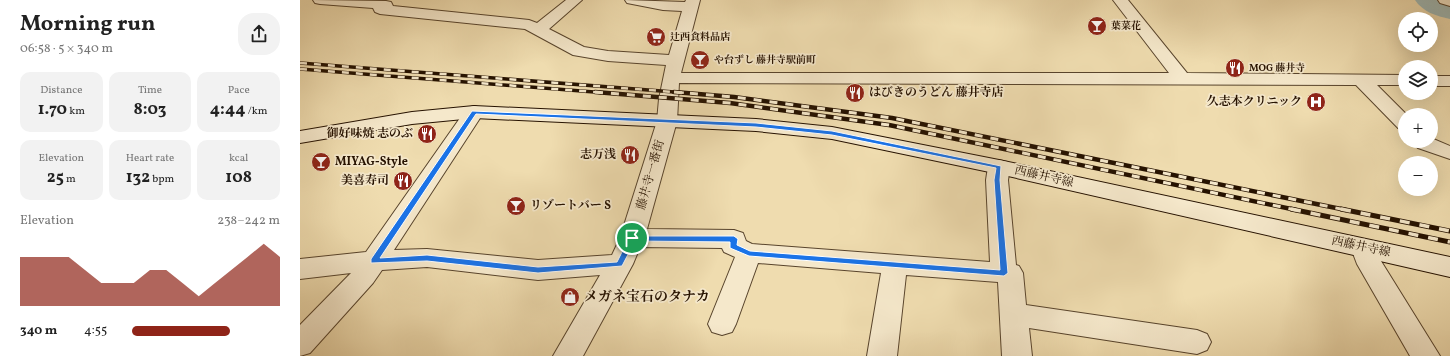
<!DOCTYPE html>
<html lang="en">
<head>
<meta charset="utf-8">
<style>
	:root { --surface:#fff; --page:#f2f2f2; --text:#222; --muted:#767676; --accent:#8f2418 }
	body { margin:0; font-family:Vollkorn,"Noto Serif JP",serif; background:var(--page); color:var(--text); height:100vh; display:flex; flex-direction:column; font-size:15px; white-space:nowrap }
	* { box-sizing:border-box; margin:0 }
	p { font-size:13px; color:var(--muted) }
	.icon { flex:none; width:22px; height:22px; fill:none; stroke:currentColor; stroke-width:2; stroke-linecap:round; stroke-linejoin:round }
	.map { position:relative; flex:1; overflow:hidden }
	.panel { display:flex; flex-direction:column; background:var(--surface); width:300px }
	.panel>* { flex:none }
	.controls { position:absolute; left:1098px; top:12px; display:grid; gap:8px }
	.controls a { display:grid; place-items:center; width:40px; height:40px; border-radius:50%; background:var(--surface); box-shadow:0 4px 16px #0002; font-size:20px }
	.pin { position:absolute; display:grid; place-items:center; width:34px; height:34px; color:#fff; margin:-17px; border:2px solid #fff; border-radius:50%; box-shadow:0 1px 4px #0007 }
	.round { display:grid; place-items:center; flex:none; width:42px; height:42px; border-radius:16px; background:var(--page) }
	.headline { display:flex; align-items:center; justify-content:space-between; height:68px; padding:0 20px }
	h1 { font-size:22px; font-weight:700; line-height:30px }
	.stats { display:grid; grid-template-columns:repeat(3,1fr); gap:6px; height:68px; padding:4px 20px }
	.stats div { display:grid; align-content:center; border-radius:10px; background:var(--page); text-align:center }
	.stats b { font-size:17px; font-weight:700 }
	.stats small { font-size:11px; font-weight:400 }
	.stats p { font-size:11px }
	.chart { height:112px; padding:8px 20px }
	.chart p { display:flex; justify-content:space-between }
	.chart svg { width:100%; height:72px; margin-top:4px; fill:var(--accent); opacity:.7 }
	ul { padding:0 20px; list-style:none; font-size:13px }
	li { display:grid; grid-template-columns:64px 48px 1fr; align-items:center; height:30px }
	li i { height:10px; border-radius:5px; background:var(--accent) }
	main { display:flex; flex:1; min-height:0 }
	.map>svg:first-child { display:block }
</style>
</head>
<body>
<main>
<section class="panel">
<div class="headline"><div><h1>Morning run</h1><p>06:58 · 5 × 340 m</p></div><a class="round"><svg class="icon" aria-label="share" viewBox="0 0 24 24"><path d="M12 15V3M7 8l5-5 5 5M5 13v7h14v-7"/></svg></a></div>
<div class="stats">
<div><p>Distance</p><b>1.70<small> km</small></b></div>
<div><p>Time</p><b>8:03</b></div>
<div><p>Pace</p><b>4:44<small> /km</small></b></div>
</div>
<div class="stats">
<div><p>Elevation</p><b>25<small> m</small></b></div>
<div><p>Heart rate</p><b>132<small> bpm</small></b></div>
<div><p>kcal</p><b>108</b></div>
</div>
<div class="chart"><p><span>Elevation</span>238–242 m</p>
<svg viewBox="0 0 160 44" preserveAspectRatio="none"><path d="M0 44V14L10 14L20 14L30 14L40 22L50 30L60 30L70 30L80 22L90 22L100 30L110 38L120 30L130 22L140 14L150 6L160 14V44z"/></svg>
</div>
<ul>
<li><b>340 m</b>4:55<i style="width:66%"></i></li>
</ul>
</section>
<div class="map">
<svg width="1150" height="356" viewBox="0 0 1150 356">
	<rect width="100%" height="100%" fill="#efdcaf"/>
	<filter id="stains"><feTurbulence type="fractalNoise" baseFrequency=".005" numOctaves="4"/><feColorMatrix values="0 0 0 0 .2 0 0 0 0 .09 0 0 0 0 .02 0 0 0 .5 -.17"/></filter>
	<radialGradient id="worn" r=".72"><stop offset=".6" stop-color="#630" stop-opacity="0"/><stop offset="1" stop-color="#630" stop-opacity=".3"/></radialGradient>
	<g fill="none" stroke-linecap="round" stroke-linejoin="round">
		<path fill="#9fb9b6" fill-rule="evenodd" d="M1115 0H1150V19C1136 16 1123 12 1115 0Z"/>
		<g stroke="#58442c" stroke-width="2">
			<path id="street" d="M13 0 86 1 91 2 93 6 229 20 237 23 266 0H282L249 29 284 47 308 51 369 55 382 11 363 10 327 3 325 0 385 2 386 0H400L381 73H869L813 0H828L887 73 1105 75V85H1077L1107 115H1105V130L1098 128 1056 85 379 83 377 121 347 229 434 230 443 233 446 241 452 244 690 262 686 180 688 167 691 162 699 160 707 162 710 167 708 180 716 265 719 266 723 273 726 305 897 330 907 334 911 342 907 350 897 354 729 328 732 356H702L698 282 606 275 597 356H567L581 273 458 263 436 324 432 332 422 335 412 332 408 324 435 257 424 252 422 248 340 247 333 264 283 356H253L300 275 238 280 127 267 82 270 73 283 10 353 0 356V325L51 273 0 279V259L66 252 167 108 174 106 181 108 184 112 94 250 127 249 238 260 312 255 320 238 357 121 359 99 366 65 308 61 273 55 225 29 80 14 75 12 73 8 20 4 15 3Z
				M1138 0H1150V6L1140 3Z
				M1131 76H1150V86H1131Z
				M1131 138 1150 146V159L1118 148 1112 141H1131Z
				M1063 239 1072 242 1081 261 1140 356H1110L1057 264 1051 248 1054 242Z"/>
		</g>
		<g stroke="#261200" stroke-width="2">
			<path id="secondary" d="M174 106 456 119 532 127 699 160 1150 257V277L699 174 532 139 456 131 174 118 112 124 0 143V131L112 112Z"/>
		</g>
		<use href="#street" fill="#f5e8cb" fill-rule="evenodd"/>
		<use href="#secondary" fill="#f5e8cb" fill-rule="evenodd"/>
		<g stroke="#261200" stroke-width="3.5">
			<path id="rail-far2" d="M0 63 387 93
				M0 69 307 93"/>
		</g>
		<g stroke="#261200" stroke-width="4.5">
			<path id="rail-far1" d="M295 92 430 103 589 125 996 210
				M374 92 434 97 592 118 1046 210"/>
		</g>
		<g stroke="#261200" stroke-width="5">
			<path id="rail" d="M991 209 1150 242
				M1041 209 1150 231"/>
		</g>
		<use href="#rail-far2" stroke="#f5e8cb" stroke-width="2.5" stroke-dasharray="7" stroke-linecap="butt"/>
		<use href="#rail-far1" stroke="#f5e8cb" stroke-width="3" stroke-dasharray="8" stroke-linecap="butt"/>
		<use href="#rail" stroke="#f5e8cb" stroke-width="3.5" stroke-dasharray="10" stroke-linecap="butt"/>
	</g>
	<path fill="#1a73e8" stroke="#fff" fill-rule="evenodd" d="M172 111 456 123 532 131 701 166 700 180 708 273 704 276 449 256 430 248V242L335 241 322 266 238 273 127 261 71 263V259ZM176 114 456 127 532 135 696 168 694 180 700 270 450 251 437 245 438 239 434 236H330L317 262 238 267 127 255 80 258Z"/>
	<defs>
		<g id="bar-disc" transform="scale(1)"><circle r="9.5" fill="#8f2418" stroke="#f5e8cb"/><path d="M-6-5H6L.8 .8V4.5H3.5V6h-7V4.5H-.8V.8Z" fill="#fff"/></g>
		<g id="supermarket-disc" transform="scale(1)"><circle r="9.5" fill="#8f2418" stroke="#f5e8cb"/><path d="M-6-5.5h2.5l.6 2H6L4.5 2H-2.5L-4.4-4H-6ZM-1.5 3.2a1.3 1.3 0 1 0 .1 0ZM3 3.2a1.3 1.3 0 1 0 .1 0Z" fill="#fff"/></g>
		<g id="restaurant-disc" transform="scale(1)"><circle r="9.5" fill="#8f2418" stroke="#f5e8cb"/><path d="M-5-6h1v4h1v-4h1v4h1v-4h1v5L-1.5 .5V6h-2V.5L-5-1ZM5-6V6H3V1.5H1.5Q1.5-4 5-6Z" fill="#fff"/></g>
		<g id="hospital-disc" transform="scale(1)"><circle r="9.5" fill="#8f2418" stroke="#f5e8cb"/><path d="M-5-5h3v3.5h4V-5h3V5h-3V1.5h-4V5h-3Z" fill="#fff"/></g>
		<g id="shop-disc" transform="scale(1)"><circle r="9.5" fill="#8f2418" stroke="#f5e8cb"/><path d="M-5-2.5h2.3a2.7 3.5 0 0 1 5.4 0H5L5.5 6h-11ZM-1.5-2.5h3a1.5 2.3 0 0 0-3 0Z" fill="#fff"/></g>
	</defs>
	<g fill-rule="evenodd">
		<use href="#bar-disc" x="797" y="26"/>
		<use href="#supermarket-disc" x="356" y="37"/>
		<use href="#bar-disc" x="400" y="60"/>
		<use href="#restaurant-disc" x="935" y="68"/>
		<use href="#restaurant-disc" x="555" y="93"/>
		<use href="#hospital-disc" x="1016" y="102"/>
		<use href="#restaurant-disc" x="127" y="134"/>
		<use href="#restaurant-disc" x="330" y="155"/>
		<use href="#bar-disc" x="21" y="162"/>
		<use href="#restaurant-disc" x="103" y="181"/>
		<use href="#bar-disc" x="216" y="206"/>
		<use href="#shop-disc" x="270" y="297"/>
	</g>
	<g text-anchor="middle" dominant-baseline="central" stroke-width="3.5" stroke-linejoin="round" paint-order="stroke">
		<g font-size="10" font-weight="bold" fill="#261200" stroke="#f5e8cb" text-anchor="start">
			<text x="811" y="26">葉菜花</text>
			<text x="370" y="37">辻西食料品店</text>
			<text x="414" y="60">や台ずし 藤井寺駅前町</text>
			<text x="949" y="68">MOG 藤井寺</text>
		</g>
		<g font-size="12" font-weight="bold" fill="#261200" stroke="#f5e8cb" text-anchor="end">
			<text x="569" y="93" text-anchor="start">はびきのうどん 藤井寺店</text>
			<text x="1002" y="102">久志本クリニック</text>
			<text x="113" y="134">御好味焼 志のぶ</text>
			<text x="316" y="155">志万浅</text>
			<text x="35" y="162" text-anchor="start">MIYAG-Style</text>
			<text x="89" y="181">美喜寿司</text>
			<text x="230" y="206" text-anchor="start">リゾートバー S</text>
		</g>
		<g font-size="12" fill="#261200" stroke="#f5e8cb">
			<text transform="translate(351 175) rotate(-74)">藤井寺一番街</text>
			<text transform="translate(744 177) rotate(13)">西藤井寺線</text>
			<text transform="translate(1061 247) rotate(12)">西藤井寺線</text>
		</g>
		<g font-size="14" font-weight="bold" fill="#261200" stroke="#f5e8cb" text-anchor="start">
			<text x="284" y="297">メガネ宝石のタナカ</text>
		</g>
	</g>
	<rect width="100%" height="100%" filter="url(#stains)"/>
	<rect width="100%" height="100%" fill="url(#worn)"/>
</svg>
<div class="controls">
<a><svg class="icon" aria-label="locate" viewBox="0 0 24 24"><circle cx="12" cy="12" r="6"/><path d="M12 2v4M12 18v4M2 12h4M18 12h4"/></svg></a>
<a><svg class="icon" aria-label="layers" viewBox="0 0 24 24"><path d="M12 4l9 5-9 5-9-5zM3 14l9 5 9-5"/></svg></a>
<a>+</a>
<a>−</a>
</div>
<div class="pin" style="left:332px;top:238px;background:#1e9e55"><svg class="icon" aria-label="arrive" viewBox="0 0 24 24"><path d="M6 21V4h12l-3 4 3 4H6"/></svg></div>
</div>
</main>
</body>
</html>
